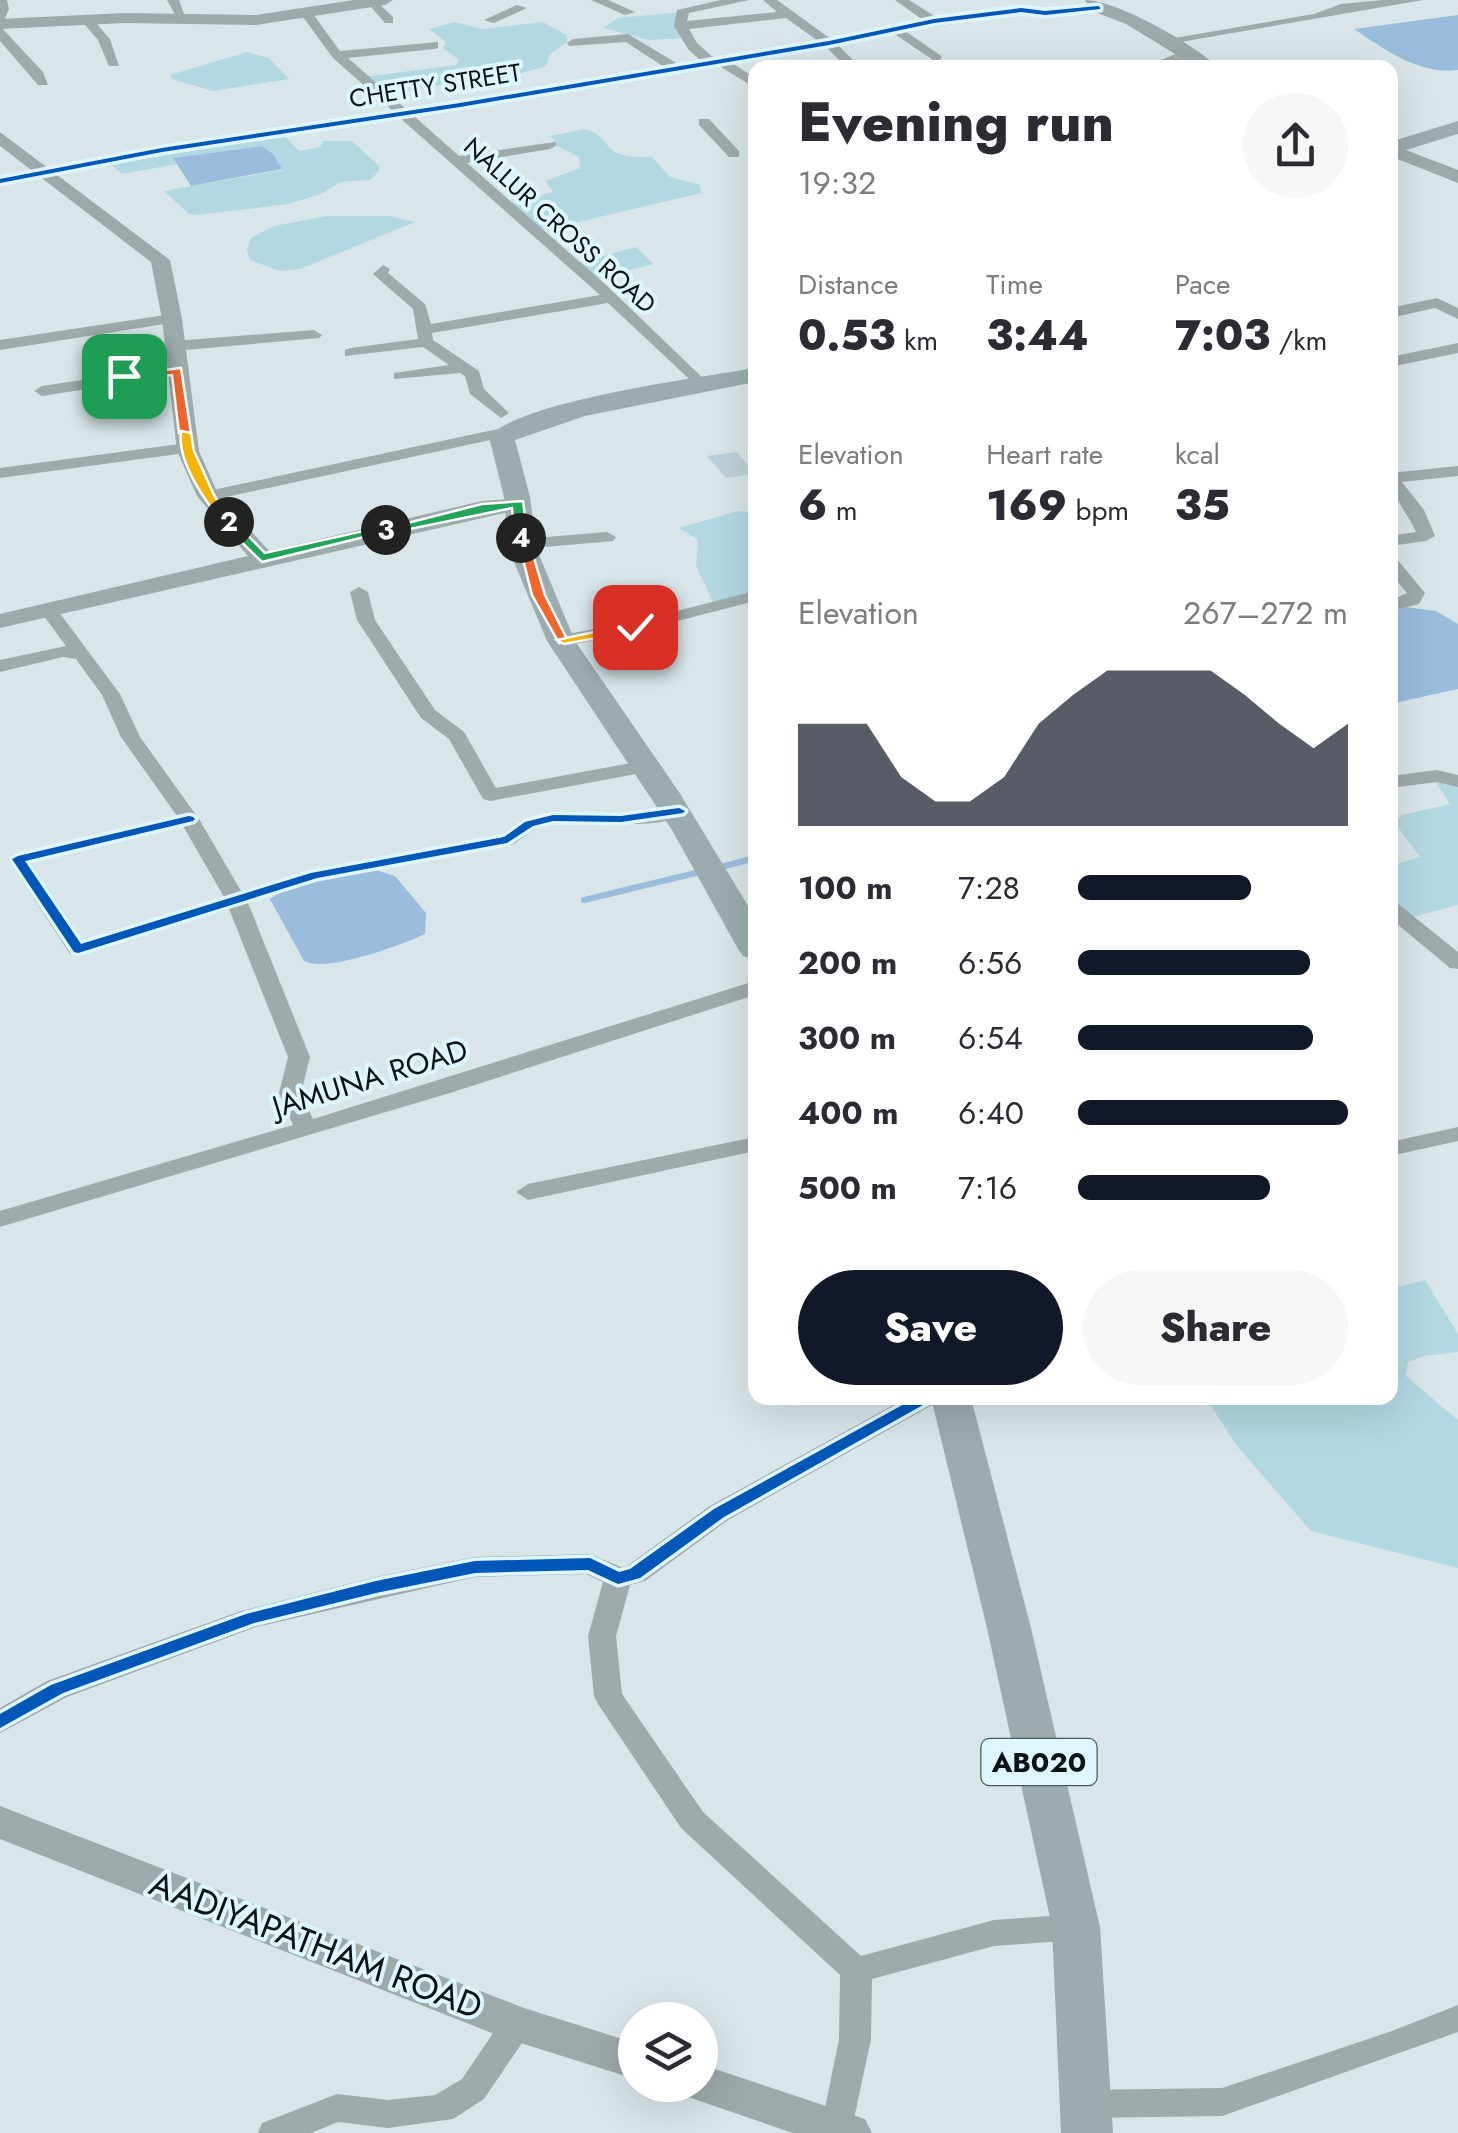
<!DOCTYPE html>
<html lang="en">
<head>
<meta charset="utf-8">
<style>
	:root { --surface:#fff; --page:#f7f7f7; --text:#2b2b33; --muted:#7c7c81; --accent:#111827 }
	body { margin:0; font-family:Jost,sans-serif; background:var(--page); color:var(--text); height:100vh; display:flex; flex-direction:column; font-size:38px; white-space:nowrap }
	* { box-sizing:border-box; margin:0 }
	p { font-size:32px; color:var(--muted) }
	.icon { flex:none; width:55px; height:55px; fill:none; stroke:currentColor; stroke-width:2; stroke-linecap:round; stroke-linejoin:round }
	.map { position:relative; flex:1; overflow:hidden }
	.panel { position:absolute; left:748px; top:60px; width:650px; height:1345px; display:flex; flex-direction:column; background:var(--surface); border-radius:20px; box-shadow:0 10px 40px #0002 }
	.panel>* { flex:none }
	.fabs { position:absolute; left:618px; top:2002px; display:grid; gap:20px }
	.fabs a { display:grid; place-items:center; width:100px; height:100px; border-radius:50%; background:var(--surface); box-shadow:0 10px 40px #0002; font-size:50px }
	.pin { position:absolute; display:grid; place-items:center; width:85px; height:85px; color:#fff; margin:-42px; border-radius:20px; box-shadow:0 5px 15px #0006 }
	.km { position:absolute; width:50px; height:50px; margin:-25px; border-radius:50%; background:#222; color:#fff; font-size:28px; line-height:50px; text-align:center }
	.round { display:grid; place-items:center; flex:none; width:105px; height:105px; border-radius:52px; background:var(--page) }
	.overview { display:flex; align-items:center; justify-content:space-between; height:170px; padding:0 50px }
	h1 { font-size:55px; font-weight:800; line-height:75px }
	.stats { display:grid; grid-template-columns:repeat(3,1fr); gap:15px; height:170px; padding:10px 50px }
	.stats div { display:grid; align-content:center }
	.stats b { font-size:42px; font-weight:800 }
	.stats small { font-size:28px; font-weight:400 }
	.stats p { font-size:28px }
	.chart { height:280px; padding:20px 50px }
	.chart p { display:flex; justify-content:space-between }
	.chart svg { width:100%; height:180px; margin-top:10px; fill:var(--accent); opacity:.7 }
	.primary-button { display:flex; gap:20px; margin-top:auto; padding:20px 50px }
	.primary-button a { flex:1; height:115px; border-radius:60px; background:var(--accent); color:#fff; font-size:40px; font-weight:800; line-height:115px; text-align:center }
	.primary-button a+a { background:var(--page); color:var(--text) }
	ul { padding:0 50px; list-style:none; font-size:32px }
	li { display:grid; grid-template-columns:160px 120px 1fr; align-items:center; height:75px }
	li i { height:25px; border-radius:12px; background:var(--accent) }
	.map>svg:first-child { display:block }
</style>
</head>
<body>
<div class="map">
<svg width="1458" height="2133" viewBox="0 0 1458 2133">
	<rect width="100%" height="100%" fill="#d8e6e9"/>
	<path fill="#b2d8e1" d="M682 12 687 38 649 40 603 28 618 18Z
		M455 22 482 29 543 22 567 35V42L550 54 546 66 519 74 479 77 386 96 364 77 456 65 459 60 443 48 446 42 429 29Z
		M247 52 269 58 289 79 213 91 172 79 170 75Z
		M584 129C600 133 601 138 610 148 619 158 640 157 652 157L670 177 700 185 701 193 536 232 508 205 553 192 546 181 580 168 579 157 557 146 551 136Z
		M281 132 299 151 320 147 323 141H352L379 166V171L370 180 341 182 321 194 288 204 198 215 189 214 164 191 282 170 273 155 260 146 174 158 177 164 122 174 107 161Z
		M327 216H389L415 222 300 269 280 271 250 260 247 250 251 238 274 226Z
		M636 247 653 264 592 280 573 264Z
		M738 511 755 513V596L714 604 696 566 698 540 679 528Z
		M1435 781H1458V905L1405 919 1390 907V866L1420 857 1394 822 1402 815 1450 804Z
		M1425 1280 1458 1334V1352L1424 1356 1408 1362 1406 1376 1458 1420V1568L1311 1531 1237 1446 1206 1398H1390V1289Z"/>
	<path fill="#9abcdd" d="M1458 15V70C1420 75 1385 50 1354 29Z
		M261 146 273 154 282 169 191 186 173 158Z
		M1390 605 1436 611 1458 624V689L1390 704Z
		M372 869 395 876 426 913 425 934C401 945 327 973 304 961L270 899 290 886Z"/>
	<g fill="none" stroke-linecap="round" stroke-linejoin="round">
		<path stroke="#9abcdd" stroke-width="6" d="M717 868 755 858
			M584 900 700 872"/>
	</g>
	<path fill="#bdd0d8" d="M737 452 755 474 726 478 707 456Z"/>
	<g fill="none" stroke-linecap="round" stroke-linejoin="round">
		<path fill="#9faaab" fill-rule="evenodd" d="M0 0H7L9 9 4 21 0 22Z
			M167 0H179L187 22H179Z
			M365 0H375L393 17V23H385Z
			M591 0H608L635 12 625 15Z
			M721 0H749L689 13 687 21 777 12 763 0H777L831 39 923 20 895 0H909L936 17 1021 6 1045 9 1098 4 1104 8 1045 17 1021 14 905 31 940 55 942 58 936 62 893 33 838 45 861 68H847L826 47 732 63 755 78V88L718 65 414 116 459 156 555 142 557 145 550 149 467 163 605 284 707 382 709 385 701 390 608 303 432 333 433 340 479 371 484 389 509 413 501 418 470 394 465 376 460 373 394 379V373L449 365 423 347 345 356V350L351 348 418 339 413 309 373 274 383 265 390 269 388 273 425 304 431 324 600 295 400 118 162 154 0 185V177L162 146 393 111 333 58 300 13 302 10H310L340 51 438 42V48L434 49 348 58 406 109 664 67 626 42 569 46 567 43 573 39 628 34 678 64 701 61 688 49 674 26 677 10ZM786 18 818 41 714 58 697 43 689 29Z
			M1382 0H1423L1163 45 1157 41 1314 14 1341 4Z
			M517 5 527 8 494 23 484 20Z
			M82 16H90L110 39 119 66H109L98 40 80 19Z
			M0 26 43 72 48 85H38L0 41Z
			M1186 50 1192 54 1190 57 1160 68H1140Z
			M699 119H709L739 151V157H729L699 125Z
			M1437 298 1458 308V319L1435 308 1390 318V308Z
			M172 314 180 319 177 322 0 350V340Z
			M314 330 322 335 319 338 174 351 166 346 174 341Z
			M1458 343V353L1390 367V357Z
			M177 366 185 371 183 374 42 396 34 391 42 386Z
			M507 427 513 429V435L208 501 200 496 208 491Z
			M187 443 195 448 193 452 0 478V468Z
			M1458 466V476L1402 482 1424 510 1435 536 1426 541 1390 546V536L1416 532C1407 512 1390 495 1390 473Z
			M607 532 616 537 613 541 522 549 513 544 522 539Z
			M1390 557 1396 558 1425 593 1419 604 1390 611V601L1407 593 1390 573Z
			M359 587 368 592 375 620 435 710 464 732 496 788 647 760 657 766 647 772 490 801 483 799 449 739 421 718 357 620 350 592Z
			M755 591V601L635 632 561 647 552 641 561 635 634 622Z
			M47 603 53 604 120 694 140 737 199 819 241 891 315 869 501 835 522 820 553 812 621 813 679 805 689 811C660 836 577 815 541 827 531 830 523 838 514 844L319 881 248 903 310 1057 301 1093 313 1119 755 981V995L450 1093 0 1227V1211L293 1125 279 1093 288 1057 229 909 78 955 70 954 8 859 11 855 177 816 121 737 102 695 76 659 63 657 0 672V660L66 646 38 608ZM183 826 224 897 83 941 30 862Z
			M1437 770 1458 775V787L1437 782 1390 788V776Z
			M1390 901 1397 903 1458 952V969L1450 968 1390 918Z
			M1458 1127V1141L1390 1156V1142Z
			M755 1137V1151L528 1200 516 1192 528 1184Z
			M906 1398H938L934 1404 728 1520 645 1581 630 1585 616 1636 622 1694 703 1812 861 1956 994 1920 1076 1914 1087 1918 1091 1927 1087 1936 1076 1940 994 1946 872 1979 871 2039 851 2133H823L821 2128 839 2039 840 1975 681 1828 598 1704 594 1696 588 1636 603 1582 586 1574 475 1577 256 1627 67 1697 0 1733V1708L47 1681 241 1611 376 1577 475 1557 590 1554 621 1567 627 1566 710 1506Z
			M1458 2005V2032L1222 2116 1085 2118 1073 2114 1069 2104 1073 2094 1085 2090 1222 2088 1392 2031Z
			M517 2010 528 2014 533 2024 528 2034 484 2099 453 2119 388 2128 338 2122 311 2133H258L262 2123 337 2094 388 2100 435 2095 462 2079 506 2014Z"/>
		<path fill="#9caaab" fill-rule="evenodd" d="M354 0H393L385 5 256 25 125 23 0 29V19L125 13 256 15Z
			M1085 0C1117 0 1194 44 1219 68H1198L1126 24 1092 11Z
			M0 132 170 260 182 319 199 451 218 494 269 551 482 501 526 498 529 503 526 508 0 628V614L248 556 197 496 177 451 162 319 151 262 0 146Z
			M1390 144 1458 170V183L1390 156Z
			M0 1806 524 2008 635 2043V2079L502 2037 0 1839Z
			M700 2064 865 2119 872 2133H793L685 2096 679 2085H700Z"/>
		<path fill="#9cacae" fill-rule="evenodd" d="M1458 121V134L1390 155V142Z
			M755 368V382L585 416 515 440 530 497 537 550 575 641 679 792 750 909 755 918V959L743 956 738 949 672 830 547 641 509 550 504 497 489 437C518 401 704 377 755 368Z
			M931 1398H971L1031 1628 1100 1927 1113 2133H1061L1052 1927 987 1628Z"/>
		<g stroke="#def7fe" stroke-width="7">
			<path id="cycleway" d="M1098 6 1100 7V9L1045 15 1021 12 934 23 829 45 460 107 162 152 0 183V179L162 148 460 103 829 41 934 19 1021 8 1045 11Z
				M679 808 685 811 683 813 621 822 553 821 533 826 507 843 317 878 78 953 74 952 12 859 18 856 189 816 193 817 195 819 193 821 25 861 81 944 311 873 504 837 525 822 553 815 621 816Z
				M915 1398H932L930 1401 724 1517 640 1578 618 1584 588 1570 475 1573 376 1593 254 1623 63 1693 0 1728V1714L51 1685 246 1614 376 1581 475 1561 590 1558 619 1572 630 1569 714 1509Z"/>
		</g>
		<use href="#cycleway" fill="#0057b8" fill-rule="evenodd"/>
	</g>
	<path fill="#f0652b" stroke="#fff" stroke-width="2.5" d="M181 368 191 433 185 437 179 433 172 375 124 380 118 376Z"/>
	<path fill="#f5b400" stroke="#fff" stroke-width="2.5" d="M181 431 191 433 194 451 214 495 233 525H224C205 500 177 463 181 431Z"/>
	<path fill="#22a559" stroke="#fff" stroke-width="2.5" d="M224 520H233L265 553 386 526 393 530 262 562 224 525Z"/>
	<path fill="#22a559" stroke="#fff" stroke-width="2.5" d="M523 501 528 538 521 541 515 538 512 508 386 534 380 530 482 504Z"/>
	<path fill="#f0652b" stroke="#fff" stroke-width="2.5" d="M517 535 528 538 545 595 569 643H559L532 595Z"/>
	<path fill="#f5b400" stroke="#fff" stroke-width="2.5" d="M635 623 642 627 640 630 564 644 557 640Z"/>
	<g text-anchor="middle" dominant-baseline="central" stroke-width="8" stroke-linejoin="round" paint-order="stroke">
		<g font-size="25" fill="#091214" stroke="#def7fe">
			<text transform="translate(435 85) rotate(-9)">CHETTY STREET</text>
			<text transform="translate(560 225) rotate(42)">NALLUR CROSS ROAD</text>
		</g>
		<rect fill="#def7fe" stroke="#49575a" stroke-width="2.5" x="981.5" y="1739" width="115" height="46" rx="8"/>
		<g font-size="28" font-weight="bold" fill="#091214">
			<text x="1039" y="1762">AB020</text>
		</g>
		<g font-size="30" fill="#091214" stroke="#def7fe">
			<text transform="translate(370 1078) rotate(-17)">JAMUNA ROAD</text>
		</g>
		<g font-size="35" fill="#091214" stroke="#def7fe">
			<text transform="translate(316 1945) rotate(21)">AADIYAPATHAM ROAD</text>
		</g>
	</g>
</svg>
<div class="fabs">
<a><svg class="icon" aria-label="layers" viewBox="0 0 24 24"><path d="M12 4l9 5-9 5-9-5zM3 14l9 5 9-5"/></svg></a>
</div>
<div class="pin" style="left:124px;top:376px;background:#1e9e55"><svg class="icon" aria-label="arrive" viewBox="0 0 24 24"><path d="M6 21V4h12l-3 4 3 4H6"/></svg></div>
<div class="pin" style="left:635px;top:627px;background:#d93025"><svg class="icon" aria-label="check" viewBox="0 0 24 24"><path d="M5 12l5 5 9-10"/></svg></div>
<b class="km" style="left:229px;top:522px">2</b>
<b class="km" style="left:386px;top:530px">3</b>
<b class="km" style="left:521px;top:538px">4</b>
<section class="panel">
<div class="overview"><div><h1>Evening run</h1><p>19:32</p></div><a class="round"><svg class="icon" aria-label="share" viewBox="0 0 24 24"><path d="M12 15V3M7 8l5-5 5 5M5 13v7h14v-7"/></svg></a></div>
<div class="stats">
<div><p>Distance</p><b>0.53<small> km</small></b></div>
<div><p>Time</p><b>3:44</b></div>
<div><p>Pace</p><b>7:03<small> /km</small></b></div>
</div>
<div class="stats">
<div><p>Elevation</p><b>6<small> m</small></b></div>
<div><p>Heart rate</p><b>169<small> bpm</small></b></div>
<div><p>kcal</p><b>35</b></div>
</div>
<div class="chart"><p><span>Elevation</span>267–272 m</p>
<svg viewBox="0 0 160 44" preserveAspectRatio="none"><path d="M0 44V19L10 19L20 19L30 32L40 38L50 38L60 32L70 19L80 12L90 6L100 6L110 6L120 6L130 12L140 19L150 25L160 19V44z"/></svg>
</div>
<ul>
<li><b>100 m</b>7:28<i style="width:64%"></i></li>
<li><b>200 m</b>6:56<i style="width:86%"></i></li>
<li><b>300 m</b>6:54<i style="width:87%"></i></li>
<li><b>400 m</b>6:40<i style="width:100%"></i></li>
<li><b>500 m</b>7:16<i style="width:71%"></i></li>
</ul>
<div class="primary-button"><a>Save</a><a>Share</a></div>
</section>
</div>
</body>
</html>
